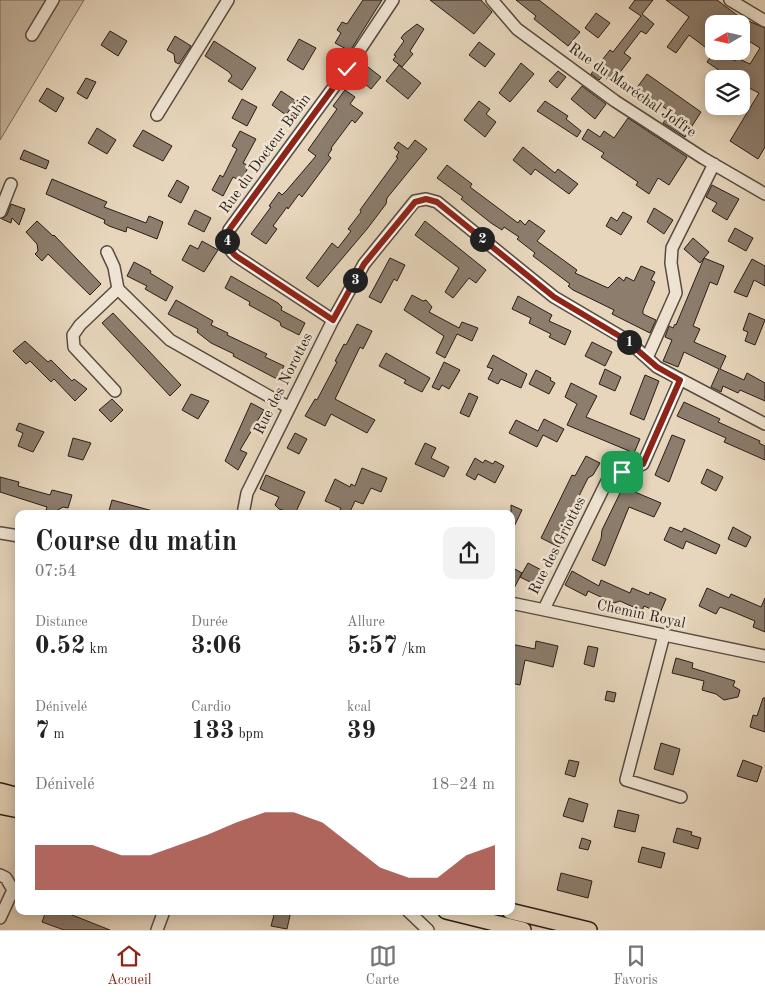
<!DOCTYPE html>
<html lang="fr">
<head>
<meta charset="utf-8">
<style>
	:root { --surface:#fff; --page:#f2f2f2; --text:#222; --muted:#767676; --line:#e0e0e0; --accent:#8f2418 }
	body { margin:0; font-family:"Old Standard TT",serif; background:var(--page); color:var(--text); height:100vh; display:flex; flex-direction:column; font-size:19px; white-space:nowrap }
	* { box-sizing:border-box; margin:0 }
	p { font-size:16px; color:var(--muted) }
	.icon { flex:none; width:28px; height:28px; fill:none; stroke:currentColor; stroke-width:2; stroke-linecap:round; stroke-linejoin:round }
	.map { position:relative; flex:1; overflow:hidden }
	.panel { position:absolute; left:15px; top:510px; width:500px; height:405px; display:flex; flex-direction:column; background:var(--surface); border-radius:10px; box-shadow:0 2px 12px #0003 }
	.panel>* { flex:none }
	.needle { width:32px; rotate:261deg }
	.fabs { position:absolute; left:705px; top:15px; display:grid; gap:10px }
	.fabs a { display:grid; place-items:center; width:45px; height:45px; border-radius:10px; background:var(--surface); box-shadow:0 2px 12px #0003; font-size:25px }
	.pin { position:absolute; display:grid; place-items:center; width:42px; height:42px; color:#fff; margin:-21px; border-radius:10px; box-shadow:0 2px 8px #0006 }
	.km { position:absolute; width:25px; height:25px; margin:-12px; border-radius:50%; background:#222; color:#fff; font-size:14px; line-height:25px; text-align:center }
	.round { display:grid; place-items:center; flex:none; width:52px; height:52px; border-radius:10px; background:var(--page) }
	.head { display:flex; align-items:center; justify-content:space-between; height:85px; padding:0 20px }
	h1 { font-size:28px; font-weight:600; line-height:38px }
	.figures { display:grid; grid-template-columns:repeat(3,1fr); gap:8px; height:85px; padding:5px 20px }
	.figures div { display:grid; align-content:center }
	.figures b { font-size:25px; font-weight:600 }
	.figures small { font-size:14px; font-weight:400 }
	.figures p { font-size:14px }
	.chart { height:140px; padding:10px 20px }
	.chart p { display:flex; justify-content:space-between }
	.chart svg { width:100%; height:90px; margin-top:5px; fill:var(--accent); opacity:.7 }
	.dock { display:flex; justify-content:space-around; align-items:center; height:70px; border-top:1px solid var(--line); background:var(--surface); font-size:14px; color:var(--muted) }
	.dock a { display:grid; justify-items:center; gap:2px }
	.dock .on { color:var(--accent) }
	.map>svg:first-child { display:block }
</style>
</head>
<body>
<div class="map">
<svg width="765" height="930" viewBox="0 0 765 930">
	<rect width="100%" height="100%" fill="#e7d6bc"/>
	<filter id="stains"><feTurbulence type="fractalNoise" baseFrequency=".004" numOctaves="4"/><feColorMatrix values="0 0 0 0 .2 0 0 0 0 .09 0 0 0 0 .02 0 0 0 .5 -.17"/></filter>
	<radialGradient id="worn" r=".72"><stop offset=".6" stop-color="#630" stop-opacity="0"/><stop offset="1" stop-color="#630" stop-opacity=".3"/></radialGradient>
	<path fill="#c7b7a0" stroke="#786a5c" d="M0 0H84L0 140Z"/>
	<path fill="#8c7d6d" stroke="#291d17" fill-rule="evenodd" d="M363 0H382L350 51 335 43 341 33 337 30 342 22 347 24Z
		M430 0H481L492 12 474 34Z
		M516 0H539L580 32 568 46 534 19 536 16Z
		M635 0H653L642 14 654 24 646 34 641 31 624 53 631 58 614 80 612 83 603 76 599 80 591 74 610 50 613 52 641 16 629 8Z
		M666 0H717L741 18 765 28V147L758 159 730 141 759 93 741 84V79H723L726 75 707 62 713 53 689 35 676 53 667 47 689 17ZM714 24H741V36L760 48 750 64 737 58 735 61 719 51 714 53Z
		M596 13 610 23 598 38 585 28Z
		M417 24 424 29 410 51 413 54 402 67 393 60 396 56 394 55 404 41 401 38 404 34Z
		M110 31 127 41 118 56 101 45Z
		M175 36 191 46 179 64 175 62 174 54 167 50Z
		M299 39 316 48 303 70 287 60Z
		M214 41 256 68 242 90 228 81 232 76 229 72 205 56Z
		M479 42 495 54 485 67 469 55Z
		M521 63 534 74 510 102 499 93Z
		M399 65 421 83 408 99 386 81Z
		M368 67 381 77 371 89 359 79Z
		M558 71 566 77 557 88 549 81Z
		M647 74 701 112 685 137 663 123 671 112 636 89Z
		M86 78 96 82 87 99 77 93Z
		M582 86 606 104 595 119 571 99Z
		M47 88 64 98 56 112 39 101Z
		M345 90 355 97 350 104 363 113 355 123 352 120 331 148 332 149 328 155 331 158 302 197 299 194 288 209 287 207 273 226 277 229 266 244 251 234 271 207 269 206 279 192 282 195 287 190 316 156 308 150 337 109 333 106Z
		M281 91 296 101 286 115 272 105Z
		M242 99 257 107 247 126 232 118Z
		M479 101 490 109 486 114 496 122 485 137 464 120Z
		M545 101 568 116 566 119 581 131 577 137 537 111Z
		M628 118 687 157 669 185 658 178 649 194 636 185 638 182 601 157 604 153 582 139 588 129 600 137 604 131 614 138Z
		M97 128 116 140 107 154 88 143Z
		M143 130 172 146 163 161 133 146Z
		M240 131 256 139 243 163 249 166 241 181 233 177 223 196 212 190 220 175 223 177 237 149 232 146Z
		M415 140 427 149 387 198 386 204 367 229 318 287 306 278 332 243 338 248 351 231 348 229 361 212 360 210 398 158 396 157 399 152 394 148 398 142 408 149Z
		M523 147 555 173 558 169 578 184 569 194 535 169 531 175 513 160Z
		M24 150 49 161 46 169 20 159Z
		M447 165 472 184 470 187 518 223 520 220 525 225 529 220 545 231 537 241 577 270 575 273 608 288 619 277 624 281 626 277 634 281 641 266 655 272 651 280 655 282 643 310V314L656 320 650 333 612 314 614 310 573 290 568 286 570 284 533 256 535 253 517 239 519 237 504 227 502 230 491 223 461 199 463 197 437 178Z
		M52 179 107 202 104 207 146 223 149 216 163 222 157 239 127 227 126 232 109 226 104 223 105 220 46 194Z
		M177 180 189 187 181 203 168 196Z
		M712 185 739 199 727 220 712 211 717 203 706 197Z
		M11 204 25 209 19 225 12 218 11 223 2 219 7 215Z
		M654 208 673 220 664 234 647 222Z
		M195 210 211 218 204 232 188 224Z
		M623 212 632 217 621 235 606 226 611 217 617 221Z
		M37 221 53 236 54 235 101 284 90 295 48 254 42 261 35 254 38 251 37 244 26 232Z
		M425 221 486 270 476 283 469 278 453 298 445 292 459 268 415 235Z
		M735 228 753 238 746 251 728 241Z
		M693 238 709 252 700 263 684 249Z
		M202 241 218 250 204 272 182 260 190 245 198 249Z
		M390 258 405 265 397 281 394 279 381 303 369 297Z
		M704 258 724 266 717 285 710 282 693 326 700 329 694 342 726 356 720 369 744 380 747 373 765 383V401L740 390 738 393 723 386 721 392 711 387 719 369 684 352 678 367 663 361 672 340 665 337 669 326 673 328 675 324 676 325Z
		M752 259 765 266V286L754 280 747 297 734 292Z
		M134 262 151 271 150 273 173 287 166 301 145 289 147 286 127 276Z
		M231 276 278 303 282 307 281 310 305 323 299 335 281 326 280 322 249 305 250 302 225 288Z
		M412 295 423 301 426 300 432 307 429 312 459 328 462 322 478 328 472 341 457 334 445 358 436 353 444 336 404 310Z
		M518 296 552 315 549 321 571 331 565 345 549 337 551 334 529 323 531 318 512 309Z
		M176 300 213 321 211 325 228 333 227 335 267 354 265 357 284 366 277 379 233 356 234 354 211 343 197 332 198 329 168 314Z
		M113 313 181 385 170 396 102 323Z
		M749 313 765 320 755 345 745 341 748 332 743 330Z
		M357 324 372 331 363 349 360 347 335 399 375 420 367 433 331 414 325 426 305 416 315 399 317 400 337 362 335 361 344 344 346 345Z
		M25 341 48 362 51 360 72 381 74 379 87 389 75 401 54 379 51 382 30 361 26 364 13 351Z
		M592 342 612 352 605 366 585 356Z
		M386 353 430 378 422 392 404 383 406 380 379 366Z
		M493 355 527 374 521 388 501 379 498 384 488 379 493 369 487 367Z
		M444 362 460 370 449 389 442 385 439 390 432 387Z
		M605 369 621 377 615 391 599 384Z
		M536 370 551 378 550 380 555 383 549 394 529 384Z
		M645 375 659 381 644 420 630 414Z
		M571 383 597 396 586 417 640 439 634 453 567 425 577 404 565 397Z
		M469 393 478 397 469 417 460 413Z
		M191 394 209 401 198 419 182 410Z
		M112 399 123 410 111 422 99 410Z
		M684 402 720 419 718 422 760 441 759 443 765 446V460L724 442 726 438 677 416Z
		M251 403 264 410 240 450 247 453 238 470 225 461Z
		M544 419 564 429 557 442 543 435 537 447 509 433 516 420 538 431Z
		M19 423 44 432 33 452 18 446 23 433 16 430Z
		M295 433 307 439 299 454 287 448Z
		M672 435 685 440 669 482 655 475Z
		M73 438 91 443 83 460 68 456Z
		M425 443 436 448 431 458 449 467 444 477 415 464Z
		M586 456 600 463 593 475 588 478 578 498 571 513 573 514 564 533H566L559 547 541 538 572 475 575 476Z
		M475 458 483 463 485 460 493 464 495 461 504 466 495 483 478 474 475 480 466 475Z
		M362 468 387 478 381 492 371 488 363 504 355 501 349 514H338L341 508 325 501 335 479 350 487 351 484 355 486Z
		M707 469 723 477 716 491 701 483Z
		M266 475 305 492 295 514 279 509 275 505 279 497 260 489Z
		M0 477 19 482 18 486 50 495 52 490 72 495 68 508 63 507 51 514H45L47 507 0 492Z
		M623 487 661 503 654 517 629 507 605 566 592 560 601 539 602 530Z
		M112 500 153 511 152 514H108Z
		M511 505 522 510 511 533Z
		M670 527 682 532 684 528 720 545 716 554 686 541 683 549 664 540Z
		M733 527 751 537 746 547 728 539Z
		M528 563 549 574 542 588 520 577Z
		M511 567 522 573 511 594Z
		M572 571 599 586 601 580 630 593 632 588 649 595 650 592 666 599 660 613 644 606 642 611 620 601 614 603 588 591 586 596 565 585Z
		M707 588 729 598 731 594 761 607 765 598V632L753 627 755 621 731 611 720 607 716 614 699 606Z
		M536 641 558 646 553 667 525 660 520 685 511 683V644L535 649Z
		M588 646 598 648 594 667 584 664Z
		M676 658 693 663 692 668 735 681 733 686 740 690 738 697 724 700 716 694 702 690 704 681 672 673Z
		M607 691 616 693 614 702 605 700Z
		M763 698H765V732L750 727 753 715 757 716Z
		M661 743 680 749 673 775 654 769Z
		M569 760 579 762 575 777 565 774Z
		M743 760 762 767 757 782 737 776Z
		M569 798 588 804 583 822 563 816Z
		M618 810 639 815 635 832 614 827Z
		M677 828 692 832 691 835 701 838 698 849 673 842Z
		M582 838 591 841 588 850 579 848Z
		M642 847 665 853 661 868 638 862Z
		M561 873 592 881 588 898 557 890Z
		M46 911H62L110 930H64L42 922Z
		M275 911H291L287 929 271 926Z"/>
	<g fill="none" stroke-linecap="round" stroke-linejoin="round">
		<g stroke="#584b40" stroke-width="14">
			<path id="minor" d="M492 0 517 29 615 101 703 158 765 194
				M730 0 765 21
				M32 35 53 0
				M157 115 228 0
				M0 212 11 184
				M107 252 114 267 118 289 170 340 288 407
				M333 320 236 256C227 248 226 242 229 230L347 69 393 0
				M647 358 676 293 671 263 672 248 714 164
				M115 391 74 347 73 335 80 325 118 289
				M243 514 247 493 333 320 364 264 415 201 426 199 437 202 554 297 627 340 657 367 765 424
				M0 533 19 536
				M511 603 765 656
				M544 609 609 477 643 464 680 380
				M664 635 626 780 681 797
				M0 875 6 878 13 890 0 918
				M408 911 428 930
				M157 930 164 911"/>
		</g>
		<g stroke="#291d17" stroke-width="18">
			<path id="major" d="M0 791 19 796
				M0 806 19 810
				M446 911 523 930
				M510 911 589 930"/>
		</g>
		<use href="#minor" stroke="#efe4d3" stroke-width="11"/>
		<use href="#major" stroke="#e7d6bc" stroke-width="15"/>
	</g>
	<g fill="none" stroke-linecap="round" stroke-linejoin="round">
		<g stroke="#fff" stroke-width="10">
			<path id="route" d="M347 69 229 230C226 242 227 248 236 256L333 320 364 264 415 202 426 199 437 202 554 297 626 340 657 367 680 380 643 464 622 472"/>
		</g>
		<use href="#route" stroke="#8f2418" stroke-width="6"/>
	</g>
	<g text-anchor="middle" dominant-baseline="central" stroke-width="5" stroke-linejoin="round" paint-order="stroke">
		<g font-size="15" fill="#291d17" stroke="#efe4d3">
			<text transform="translate(632 91) rotate(35)">Rue du Maréchal Joffre</text>
			<text transform="translate(266 154) rotate(-54)">Rue du Docteur Babin</text>
			<text transform="translate(284 384) rotate(-63)">Rue des Norottes</text>
			<text transform="translate(558 546) rotate(-63)">Rue des Griottes</text>
			<text transform="translate(641 615) rotate(12)">Chemin Royal</text>
		</g>
	</g>
	<rect width="100%" height="100%" filter="url(#stains)"/>
	<rect width="100%" height="100%" fill="url(#worn)"/>
</svg>
<div class="fabs">
<a><svg class="needle" viewBox="-14 -14 28 28"><path d="M0-13l5 13h-10z" fill="#e53935"/><path d="M0 13l5-13h-10z" fill="#767676"/></svg></a>
<a><svg class="icon" aria-label="layers" viewBox="0 0 24 24"><path d="M12 4l9 5-9 5-9-5zM3 14l9 5 9-5"/></svg></a>
</div>
<div class="pin" style="left:622px;top:472px;background:#1e9e55"><svg class="icon" aria-label="arrive" viewBox="0 0 24 24"><path d="M6 21V4h12l-3 4 3 4H6"/></svg></div>
<div class="pin" style="left:347px;top:69px;background:#d93025"><svg class="icon" aria-label="check" viewBox="0 0 24 24"><path d="M5 12l5 5 9-10"/></svg></div>
<b class="km" style="left:629px;top:342px">1</b>
<b class="km" style="left:482px;top:239px">2</b>
<b class="km" style="left:355px;top:280px">3</b>
<b class="km" style="left:227px;top:241px">4</b>
<section class="panel">
<div class="head"><div><h1>Course du matin</h1><p>07:54</p></div><a class="round"><svg class="icon" aria-label="share" viewBox="0 0 24 24"><path d="M12 15V3M7 8l5-5 5 5M5 13v7h14v-7"/></svg></a></div>
<div class="figures">
<div><p>Distance</p><b>0.52<small> km</small></b></div>
<div><p>Durée</p><b>3:06</b></div>
<div><p>Allure</p><b>5:57<small> /km</small></b></div>
</div>
<div class="figures">
<div><p>Dénivelé</p><b>7<small> m</small></b></div>
<div><p>Cardio</p><b>133<small> bpm</small></b></div>
<div><p>kcal</p><b>39</b></div>
</div>
<div class="chart"><p><span>Dénivelé</span>18–24 m</p>
<svg viewBox="0 0 160 44" preserveAspectRatio="none"><path d="M0 44V22L10 22L20 22L30 27L40 27L50 22L60 17L70 11L80 6L90 6L100 11L110 22L120 33L130 38L140 38L150 27L160 22V44z"/></svg>
</div>
</section>
</div>
<nav class="dock">
<a class="on"><svg class="icon" aria-label="home" viewBox="0 0 24 24"><path d="M3 11l9-7 9 7M6 9v11h12V9"/></svg>Accueil</a>
<a><svg class="icon" aria-label="map" viewBox="0 0 24 24"><path d="M3 6l6-2 6 2 6-2v14l-6 2-6-2-6 2zM9 4v14M15 6v14"/></svg>Carte</a>
<a><svg class="icon" aria-label="saved" viewBox="0 0 24 24"><path d="M7 4h10v16l-5-4-5 4z"/></svg>Favoris</a>
</nav>
</body>
</html>
